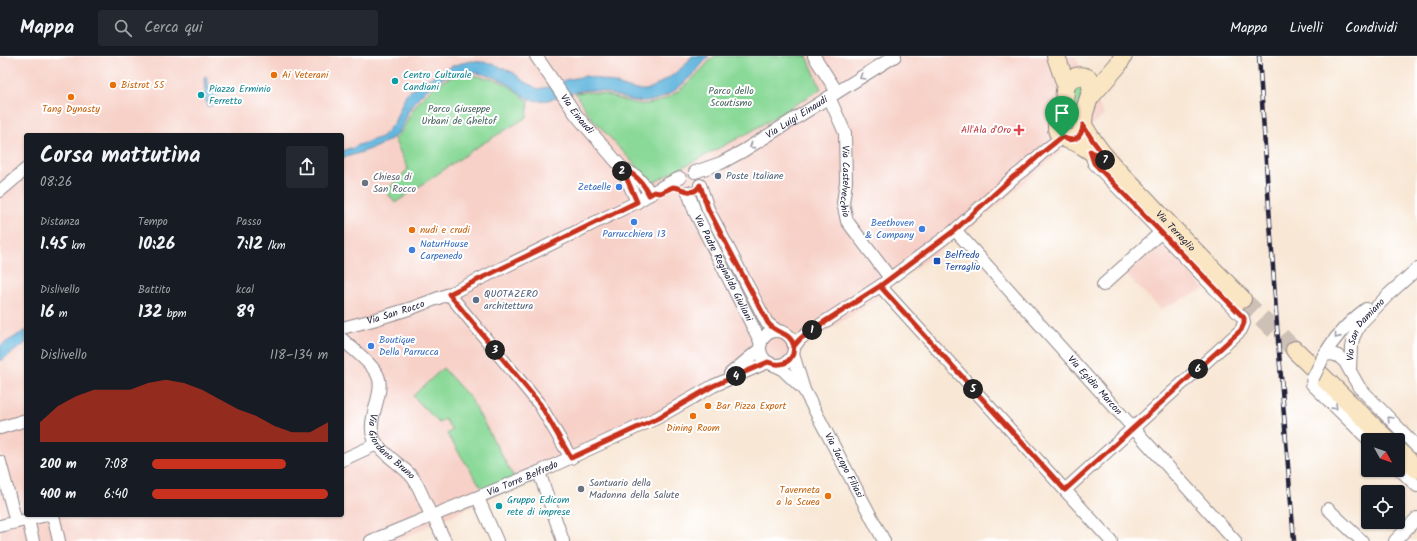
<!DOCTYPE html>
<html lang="it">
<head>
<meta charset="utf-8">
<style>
	:root { --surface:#171b24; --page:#242831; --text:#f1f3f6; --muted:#9ea1a6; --line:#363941; --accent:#c8321e }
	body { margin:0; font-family:Kalam,sans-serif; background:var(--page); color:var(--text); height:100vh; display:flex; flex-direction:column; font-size:15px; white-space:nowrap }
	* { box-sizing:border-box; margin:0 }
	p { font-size:13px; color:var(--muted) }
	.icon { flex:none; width:22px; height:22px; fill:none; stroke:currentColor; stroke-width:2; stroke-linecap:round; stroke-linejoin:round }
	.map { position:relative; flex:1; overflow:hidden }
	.side { position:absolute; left:24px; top:77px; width:320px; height:384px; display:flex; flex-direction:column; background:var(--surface); border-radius:4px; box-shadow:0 1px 3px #0004 }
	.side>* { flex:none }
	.needle { width:26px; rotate:130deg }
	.fabs { position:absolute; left:1361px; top:377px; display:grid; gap:8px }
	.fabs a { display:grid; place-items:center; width:44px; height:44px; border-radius:4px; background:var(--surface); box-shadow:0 1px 3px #0004; font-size:20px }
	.pin { position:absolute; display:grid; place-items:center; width:34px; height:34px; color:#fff; margin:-41px -17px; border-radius:50% 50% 50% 0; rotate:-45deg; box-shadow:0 0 4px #0007 }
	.pin .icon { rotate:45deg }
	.km { position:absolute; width:20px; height:20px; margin:-10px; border-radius:50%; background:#222; color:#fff; font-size:11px; line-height:20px; text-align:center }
	.round { display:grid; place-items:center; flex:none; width:42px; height:42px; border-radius:4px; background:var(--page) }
	.overview { display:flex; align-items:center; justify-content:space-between; height:68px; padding:0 16px }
	h1 { font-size:22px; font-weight:800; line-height:30px }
	.stats { display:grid; grid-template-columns:repeat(3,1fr); gap:6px; height:68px; padding:4px 16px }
	.stats div { display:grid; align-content:center }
	.stats b { font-size:17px; font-weight:800 }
	.stats small { font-size:11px; font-weight:400 }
	.stats p { font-size:11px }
	.chart { height:112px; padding:8px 16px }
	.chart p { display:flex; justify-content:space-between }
	.chart svg { width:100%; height:72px; margin-top:4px; fill:var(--accent); opacity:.7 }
	ul { padding:0 16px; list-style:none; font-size:13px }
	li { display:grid; grid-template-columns:64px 48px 1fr; align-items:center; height:30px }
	li i { height:10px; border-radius:5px; background:var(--accent) }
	header { display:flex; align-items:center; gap:24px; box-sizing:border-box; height:56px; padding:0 20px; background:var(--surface); border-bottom:1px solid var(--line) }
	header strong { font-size:19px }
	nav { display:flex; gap:22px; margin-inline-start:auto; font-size:14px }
	.search { width:280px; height:36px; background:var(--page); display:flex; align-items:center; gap:10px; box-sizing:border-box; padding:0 14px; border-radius:4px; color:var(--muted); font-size:15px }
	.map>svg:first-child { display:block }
</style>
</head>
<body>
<header>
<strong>Mappa</strong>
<div class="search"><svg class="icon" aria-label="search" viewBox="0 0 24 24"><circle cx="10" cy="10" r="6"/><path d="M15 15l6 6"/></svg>Cerca qui</div>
<nav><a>Mappa</a><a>Livelli</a><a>Condividi</a></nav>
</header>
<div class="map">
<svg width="1417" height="485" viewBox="0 0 1417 485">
	<rect width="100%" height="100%" fill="#fff"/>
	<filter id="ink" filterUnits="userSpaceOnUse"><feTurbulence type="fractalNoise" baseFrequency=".025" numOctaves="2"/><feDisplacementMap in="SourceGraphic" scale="8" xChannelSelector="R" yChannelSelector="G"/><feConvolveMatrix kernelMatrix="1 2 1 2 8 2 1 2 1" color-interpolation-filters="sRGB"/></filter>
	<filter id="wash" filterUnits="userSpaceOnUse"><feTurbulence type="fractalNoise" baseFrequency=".012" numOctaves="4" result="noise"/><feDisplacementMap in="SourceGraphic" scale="16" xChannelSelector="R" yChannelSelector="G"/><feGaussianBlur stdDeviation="0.9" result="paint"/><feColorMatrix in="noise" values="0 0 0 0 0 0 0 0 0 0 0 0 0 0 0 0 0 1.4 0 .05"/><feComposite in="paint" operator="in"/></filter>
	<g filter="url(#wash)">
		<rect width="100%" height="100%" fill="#f8e7d5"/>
		<path fill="#f7d1c8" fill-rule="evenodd" d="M0 0H1075L1104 59 985 160 865 251 758 318 397 485H0ZM26 79H342V459H26Z
			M1159 187 1205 233 1161 253 1125 218Z"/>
		<path fill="#8ad998" stroke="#567e6a" d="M714 0H807L821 33 750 76 652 127 589 59 575 37C598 34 609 40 629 46 665 57 693 23 714 0Z
			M471 19C481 21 493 22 503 27 513 31 519 40 529 45L527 61 477 91 395 147 386 135 408 113 394 83C404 75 405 68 411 57 419 43 436 26 452 21 458 19 465 19 471 19Z
			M1079 29 1084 30 1074 70 1073 72H1069L1066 68 1073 48 1076 31Z
			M443 312 470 342 515 423 485 437 447 378 452 374 445 363 439 367 413 340Z"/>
		<path fill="#62b6de" stroke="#426c8c" d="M692 0H709C689 23 665 53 630 44 616 40 603 34 589 34 569 34 553 48 533 44 521 41 514 30 503 25 488 17 466 14 450 19 437 23 415 42 409 54 405 63 403 73 395 80 384 90 357 98 342 102V95L350 92 352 93 356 90 381 81 387 75 394 67 406 38 428 23 452 10 462 7 472 5 491 7 514 17 522 24 538 33 553 30 565 24 586 20 608 25 628 32 637 34H646L653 31 673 19 686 8Z
			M206 20 210 35 215 36 217 41 214 45 215 48 207 51 205 40 204 21Z
			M26 274V287L0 305V290Z"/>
	</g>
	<g filter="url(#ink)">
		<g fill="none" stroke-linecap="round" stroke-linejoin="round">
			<path stroke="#cdc0b6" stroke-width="18" stroke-dasharray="18 9" stroke-linecap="butt" d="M1242 243 1295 294"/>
			<g stroke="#8d8488" stroke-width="14">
				<g id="street">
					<path id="s1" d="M536 0 577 60 622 112 636 120 646 131 649 139"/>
					<path d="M814 0 837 36"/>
					<path id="s2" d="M829 41 845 77 846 126 843 147 847 165 890 222"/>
					<path d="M622 112 637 146"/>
					<path id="s3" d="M695 116 721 107 743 95 895 0"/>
					<path d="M700 129 708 153 767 267 778 275"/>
					<path d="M0 135 26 113"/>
					<path id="s4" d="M688 136 695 156 761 287"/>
					<path id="s5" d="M955 174 1235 485"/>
					<path d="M1103 229 1160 177"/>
					<path d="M880 230 1111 485"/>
					<path d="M449 238 540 349 571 402"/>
					<path id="s6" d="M342 272 373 264 412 252 449 238 637 146C652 137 664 128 680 122"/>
					<circle cx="777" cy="292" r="17"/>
					<path id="s7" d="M342 283C353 294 369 304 377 318 387 335 365 363 374 383 380 397 403 409 413 422 420 431 426 450 432 461"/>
					<path d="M794 291 800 283 809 276 880 230 955 174 1014 121 1022 115 1042 97 1062 81"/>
					<path id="s8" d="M793 298 804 334 884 485"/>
					<path d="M1324 299 1332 298 1338 300 1345 306 1359 331 1417 391"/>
					<path d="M1322 303C1333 283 1347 267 1366 253"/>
					<path d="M774 309 781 312 803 333"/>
					<path id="s9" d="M1350 314 1351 291 1354 280 1360 268 1389 238 1417 213"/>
					<path d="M730 318 760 293"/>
					<path d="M1313 322 1312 328 1316 332 1369 384"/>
					<path d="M0 372 26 364"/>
					<path d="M342 404 377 388"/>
					<path d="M0 406 16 466"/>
					<path d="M1398 412 1417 430"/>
					<path d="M539 416 563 485"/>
					<path d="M1065 434 1241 274 1244 267 1243 262 1094 107 1090 95"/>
					<path d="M478 442 497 485"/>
					<path d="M1328 453 1362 485"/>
					<path d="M53 459 59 485"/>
					<path d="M433 460 445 485"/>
					<path d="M28 463 33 485"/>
					<path d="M0 470 47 459"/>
					<path id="s10" d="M371 485 539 416 657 362 713 330 768 306"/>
					<path d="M1395 485 1417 462"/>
				</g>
			</g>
			<g stroke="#8d8488" stroke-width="20">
				<g id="secondary">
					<path d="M1056 0 1066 29"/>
					<path d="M1090 41 1118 9 1123 0"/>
					<path id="s11" d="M1083 69C1099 98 1123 121 1146 144 1177 178 1209 210 1242 243"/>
					<path d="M1071 84 1078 81 1082 76 1084 57 1092 33 1089 23C1081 18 1069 20 1066 30 1064 36 1065 42 1064 48 1062 58 1053 69 1059 78 1064 84 1074 84 1081 89 1087 92 1093 97 1099 101"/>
					<path d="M1295 294 1387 384"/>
					<path d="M1398 395 1417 413"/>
				</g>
			</g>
			<use href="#street" stroke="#fff" stroke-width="12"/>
			<use href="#secondary" stroke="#fbe6c3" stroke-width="18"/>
			<g stroke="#22223b" stroke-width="4.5">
				<path id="rail" d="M1259 0 1277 271 1294 485"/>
			</g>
			<use href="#rail" stroke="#fff" stroke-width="3" stroke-dasharray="9" stroke-linecap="butt"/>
			<g stroke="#8d8488" stroke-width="14" stroke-linecap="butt">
				<path id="street-bridge" d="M1313 322 1322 304"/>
			</g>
			<use href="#street-bridge" stroke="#fff" stroke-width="12"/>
		</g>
		<defs><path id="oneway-chevron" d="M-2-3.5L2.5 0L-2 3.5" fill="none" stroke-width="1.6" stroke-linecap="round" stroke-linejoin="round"/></defs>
		<g stroke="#9c9ca7">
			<use href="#oneway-chevron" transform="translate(862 21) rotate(148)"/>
			<use href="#oneway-chevron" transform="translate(752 90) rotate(148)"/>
			<use href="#oneway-chevron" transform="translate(1337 280) rotate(129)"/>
			<use href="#oneway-chevron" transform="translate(1335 351) rotate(44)"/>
			<use href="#oneway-chevron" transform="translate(1390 363) rotate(-134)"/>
		</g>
	</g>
	<g fill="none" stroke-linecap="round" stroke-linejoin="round" filter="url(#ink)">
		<g stroke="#fff" stroke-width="8">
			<path id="route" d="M1062 81 1042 97 1022 115 1014 120 955 174 880 230 808 276 800 283 794 290C790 275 776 278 768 267L708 153 700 129C693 142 684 132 673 131L660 137 654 136 649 139C642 124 635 119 622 112L637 146 449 238 540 348 571 402 658 362 713 330 768 306C777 310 787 309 792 300 794 297 793 294 794 290 795 288 798 285 800 283L880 230 1065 434 1241 274 1244 267V262L1094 107 1090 95 1109 106 1093 85 1083 69C1082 81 1074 88 1062 81"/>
		</g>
		<use href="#route" stroke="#c8321e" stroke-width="5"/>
	</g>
	<g fill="#e8710a" stroke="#fff" stroke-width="1.5">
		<circle cx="274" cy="19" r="4"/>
		<circle cx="113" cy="29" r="4"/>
		<circle cx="71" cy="41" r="4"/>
		<circle cx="412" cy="174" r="4"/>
		<circle cx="708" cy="350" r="4"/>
		<circle cx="693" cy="360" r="4"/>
		<circle cx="828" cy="440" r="4"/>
	</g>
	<g fill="#0f9aa8" stroke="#fff" stroke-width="1.5">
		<circle cx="395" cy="25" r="4"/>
		<circle cx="201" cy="39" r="4"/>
		<circle cx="499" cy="450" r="4"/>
	</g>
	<path fill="#e0444e" stroke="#fff" stroke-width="1.5" d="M1017 68h4v4h4v4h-4v4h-4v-4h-4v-4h4z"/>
	<g fill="#5c6f8a" stroke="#fff" stroke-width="1.5">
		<circle cx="718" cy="120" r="4"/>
		<circle cx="476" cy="244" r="4"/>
	</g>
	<g fill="#6b7280" stroke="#fff" stroke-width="1.5">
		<circle cx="365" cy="127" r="4"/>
		<circle cx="581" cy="433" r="4"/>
	</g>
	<g fill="#3f7fe0" stroke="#fff" stroke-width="1.5">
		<circle cx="619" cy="131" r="4"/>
		<circle cx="634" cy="166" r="4"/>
		<circle cx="922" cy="173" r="4"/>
		<circle cx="412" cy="194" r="4"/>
		<circle cx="371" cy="290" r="4"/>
	</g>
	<rect fill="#1a4fb4" stroke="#fff" stroke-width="1.5" x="933" y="201" width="8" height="8" rx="2"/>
	<g text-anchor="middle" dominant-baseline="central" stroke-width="4" stroke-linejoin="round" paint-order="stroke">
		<g font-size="10" fill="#c56008" stroke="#fff" text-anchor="start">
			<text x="282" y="19">Ai Veterani</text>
			<text x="121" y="29">Bistrot 55</text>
			<text x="71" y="53" text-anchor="middle">Tang Dynasty</text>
			<text x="420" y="174">nudi e crudi</text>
			<text x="716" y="350">Bar Pizza Export</text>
			<text x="693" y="372" text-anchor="middle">Dining Room</text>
			<text x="820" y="434" text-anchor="end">Taverneta<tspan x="820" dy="12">a la Scuea</tspan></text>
		</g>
		<g font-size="10" fill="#0d838f" stroke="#fff" text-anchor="start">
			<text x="403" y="19">Centro Culturale<tspan x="403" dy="12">Candiani</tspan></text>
			<text x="209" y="33">Piazza Erminio<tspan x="209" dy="12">Ferretto</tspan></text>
			<text x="507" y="444">Gruppo Edicom<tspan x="507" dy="12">rete di imprese</tspan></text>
		</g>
		<g font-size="10" fill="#46625c" stroke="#fff">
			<text x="731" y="35">Parco dello<tspan x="731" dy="12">Scoutismo</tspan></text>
			<text x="459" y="53">Parco Giuseppe<tspan x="459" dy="12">Urbani de Gheltof</tspan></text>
		</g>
		<g font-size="10" fill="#22223b" stroke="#fff">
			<text stroke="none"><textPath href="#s1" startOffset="71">Via Einaudi</textPath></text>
			<text stroke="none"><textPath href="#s3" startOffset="116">Via Luigi Einaudi</textPath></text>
			<text stroke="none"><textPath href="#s2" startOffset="88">Via Castelvecchio</textPath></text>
			<text stroke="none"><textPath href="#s11" startOffset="141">Via Terraglio</textPath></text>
			<text stroke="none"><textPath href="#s4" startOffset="84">Via Padre Reginaldo Giuliani</textPath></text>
			<text stroke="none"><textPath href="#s6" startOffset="56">Via San Rocco</textPath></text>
			<text stroke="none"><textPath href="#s9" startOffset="45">Via San Damiano</textPath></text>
			<text stroke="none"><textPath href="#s5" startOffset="209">Via Egidio Marcon</textPath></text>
			<text stroke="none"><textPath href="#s7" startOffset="131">Via Giordano Bruno</textPath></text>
			<text stroke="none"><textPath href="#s8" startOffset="123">Via Jacopo Filiasi</textPath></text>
			<text stroke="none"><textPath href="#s10" startOffset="164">Via Torre Belfredo</textPath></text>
		</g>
		<g font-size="10" fill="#be3a42" stroke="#fff" text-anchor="end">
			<text x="1011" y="74">All'Ala d'Oro</text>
		</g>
		<g font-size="10" fill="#4e5e75" stroke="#fff" text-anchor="start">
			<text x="726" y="120">Poste Italiane</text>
			<text x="484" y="238">QUOTAZERO<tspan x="484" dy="12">architettura</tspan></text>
		</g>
		<g font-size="10" fill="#5b616d" stroke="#fff" text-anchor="start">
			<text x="373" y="121">Chiesa di<tspan x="373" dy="12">San Rocco</tspan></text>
			<text x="589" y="427">Santuario della<tspan x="589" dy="12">Madonna della Salute</tspan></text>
		</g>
		<g font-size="10" fill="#366cbe" stroke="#fff" text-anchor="end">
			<text x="611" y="131">Zetaelle</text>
			<text x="914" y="167">Beethoven<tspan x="914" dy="12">&amp; Company</tspan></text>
			<text x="634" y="178" text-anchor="middle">Parrucchiera 13</text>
			<text x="420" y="188" text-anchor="start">NaturHouse<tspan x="420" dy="12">Carpenedo</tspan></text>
			<text x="379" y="284" text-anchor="start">Boutique<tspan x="379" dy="12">Della Parrucca</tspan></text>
		</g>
		<g font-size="10" fill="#164399" stroke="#fff" text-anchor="start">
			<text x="945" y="199">Belfredo<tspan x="945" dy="12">Terraglio</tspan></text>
		</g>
	</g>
</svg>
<div class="fabs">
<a><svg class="needle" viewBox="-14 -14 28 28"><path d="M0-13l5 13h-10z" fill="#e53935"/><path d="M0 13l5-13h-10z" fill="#9ea1a6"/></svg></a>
<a><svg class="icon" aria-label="locate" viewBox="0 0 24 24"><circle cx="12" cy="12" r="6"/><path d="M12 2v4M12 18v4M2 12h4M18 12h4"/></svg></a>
</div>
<div class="pin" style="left:1062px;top:81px;background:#1e9e55"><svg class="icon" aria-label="arrive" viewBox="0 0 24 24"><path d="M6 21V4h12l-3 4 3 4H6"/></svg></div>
<b class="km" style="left:812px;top:274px">1</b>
<b class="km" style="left:622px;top:115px">2</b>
<b class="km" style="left:495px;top:294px">3</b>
<b class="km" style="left:736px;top:320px">4</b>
<b class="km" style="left:973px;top:333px">5</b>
<b class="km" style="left:1198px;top:313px">6</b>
<b class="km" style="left:1105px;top:104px">7</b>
<section class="side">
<div class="overview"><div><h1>Corsa mattutina</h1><p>08:26</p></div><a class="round"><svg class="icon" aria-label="share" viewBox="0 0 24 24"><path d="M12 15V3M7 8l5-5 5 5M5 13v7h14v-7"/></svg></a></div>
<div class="stats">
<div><p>Distanza</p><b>1.45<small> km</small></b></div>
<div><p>Tempo</p><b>10:26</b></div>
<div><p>Passo</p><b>7:12<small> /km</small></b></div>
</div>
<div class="stats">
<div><p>Dislivello</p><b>16<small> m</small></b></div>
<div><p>Battito</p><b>132<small> bpm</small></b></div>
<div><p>kcal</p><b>89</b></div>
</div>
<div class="chart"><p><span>Dislivello</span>118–134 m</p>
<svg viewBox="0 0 160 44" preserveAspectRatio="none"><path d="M0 44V32L10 22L20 16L30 12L40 12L50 12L60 8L70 6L80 8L90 12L100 18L110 24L120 28L130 34L140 38L150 38L160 32V44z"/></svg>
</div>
<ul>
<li><b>200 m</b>7:08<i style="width:76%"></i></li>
<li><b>400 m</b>6:40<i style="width:100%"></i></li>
</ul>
</section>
</div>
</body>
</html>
